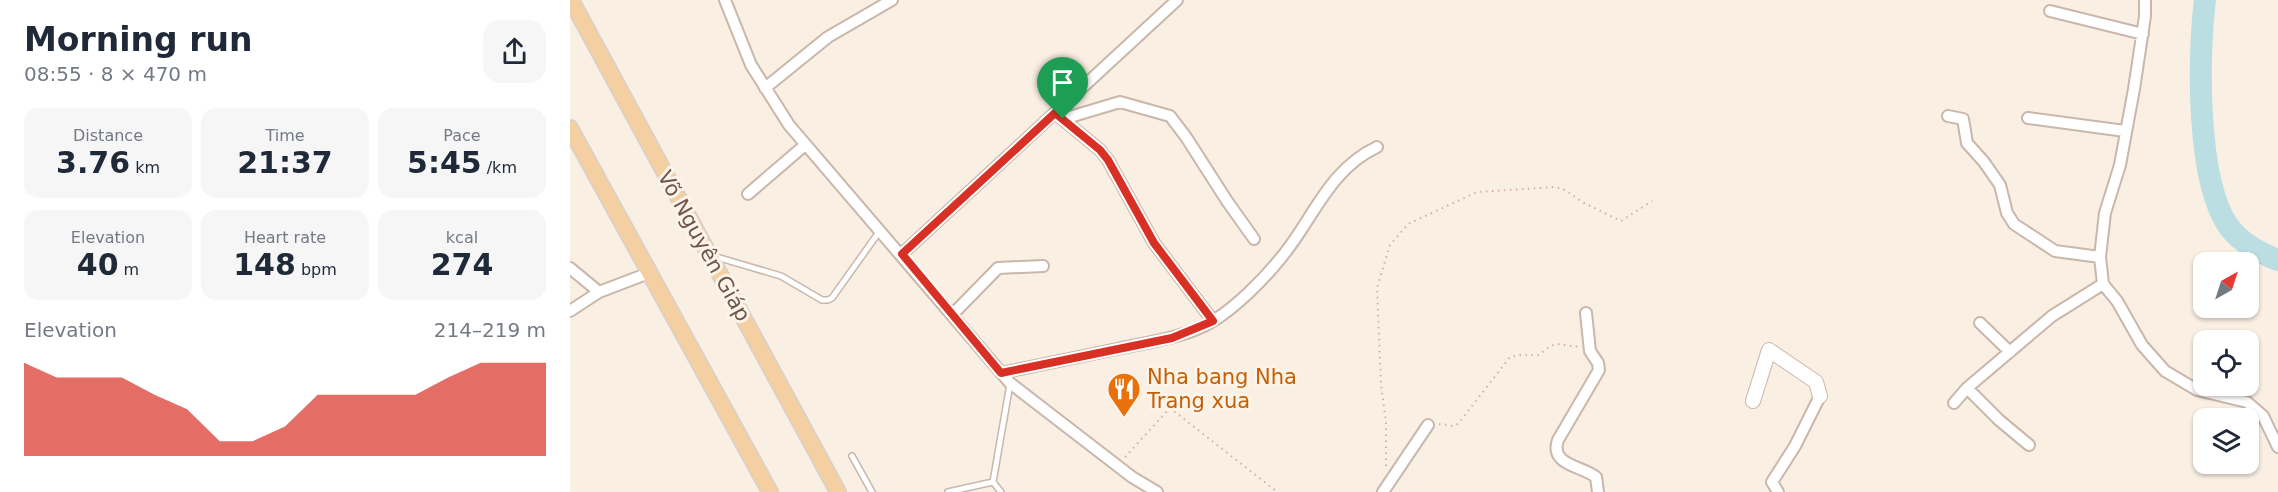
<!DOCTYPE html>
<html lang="en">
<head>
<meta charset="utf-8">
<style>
	:root { --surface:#fff; --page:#f6f6f7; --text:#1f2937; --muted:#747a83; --accent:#d93025 }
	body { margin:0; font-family:"DejaVu Sans",sans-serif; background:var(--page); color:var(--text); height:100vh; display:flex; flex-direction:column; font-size:22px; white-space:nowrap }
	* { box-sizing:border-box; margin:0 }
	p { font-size:20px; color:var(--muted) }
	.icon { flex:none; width:33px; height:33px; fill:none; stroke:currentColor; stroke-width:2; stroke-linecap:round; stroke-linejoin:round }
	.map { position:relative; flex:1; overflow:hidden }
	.side { display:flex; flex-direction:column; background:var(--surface); width:570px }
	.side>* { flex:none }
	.needle { width:39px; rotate:39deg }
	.fabs { position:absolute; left:1623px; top:252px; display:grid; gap:12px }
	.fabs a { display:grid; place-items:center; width:66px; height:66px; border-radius:12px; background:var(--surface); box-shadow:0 2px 4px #0004; font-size:30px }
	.pin { position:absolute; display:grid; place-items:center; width:51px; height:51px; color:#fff; margin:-62px -26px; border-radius:50% 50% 50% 0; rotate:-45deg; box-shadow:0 0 6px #0007 }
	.pin .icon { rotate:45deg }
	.round { display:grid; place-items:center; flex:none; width:63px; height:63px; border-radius:18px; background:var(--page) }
	.summary { display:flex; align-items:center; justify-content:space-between; height:102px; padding:0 24px }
	h1 { font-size:33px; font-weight:700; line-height:45px }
	.stats { display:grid; grid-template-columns:repeat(3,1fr); gap:9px; height:102px; padding:6px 24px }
	.stats div { display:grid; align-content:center; border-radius:15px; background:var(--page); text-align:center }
	.stats b { font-size:30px; font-weight:700 }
	.stats small { font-size:16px; font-weight:400 }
	.stats p { font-size:16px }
	.chart { height:168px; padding:12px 24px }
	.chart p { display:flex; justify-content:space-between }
	.chart svg { width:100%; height:108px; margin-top:6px; fill:var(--accent); opacity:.7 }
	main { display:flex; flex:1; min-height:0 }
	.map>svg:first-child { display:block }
</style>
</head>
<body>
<main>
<section class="side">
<div class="summary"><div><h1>Morning run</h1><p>08:55 · 8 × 470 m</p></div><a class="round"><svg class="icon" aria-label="share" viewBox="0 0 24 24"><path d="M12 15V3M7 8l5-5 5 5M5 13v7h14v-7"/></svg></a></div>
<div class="stats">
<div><p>Distance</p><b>3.76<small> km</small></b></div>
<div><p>Time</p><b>21:37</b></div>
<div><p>Pace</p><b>5:45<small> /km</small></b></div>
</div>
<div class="stats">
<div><p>Elevation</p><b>40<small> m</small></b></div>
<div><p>Heart rate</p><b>148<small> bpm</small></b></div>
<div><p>kcal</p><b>274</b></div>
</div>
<div class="chart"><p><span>Elevation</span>214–219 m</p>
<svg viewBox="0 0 160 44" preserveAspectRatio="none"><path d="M0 44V6L10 12L20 12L30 12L40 19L50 25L60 38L70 38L80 32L90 19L100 19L110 19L120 19L130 12L140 6L150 6L160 6V44z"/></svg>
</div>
</section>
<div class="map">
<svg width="1708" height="492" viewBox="0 0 1708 492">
	<rect width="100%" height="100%" fill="#faefe3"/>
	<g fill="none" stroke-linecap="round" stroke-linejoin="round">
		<path stroke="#badee1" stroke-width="22" d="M1635 0C1628 55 1626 181 1659 227 1672 244 1689 253 1708 260"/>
		<g stroke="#c9b7ab" stroke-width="8">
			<path id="service" d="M143 256 211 276 252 300H258L262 298 309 232
				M282 456 302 492
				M423 482 431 492
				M378 492 423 482 440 384"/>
		</g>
		<g stroke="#c9b7ab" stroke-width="14">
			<path id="minor" d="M155 0 181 65 219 125 440 383 562 477 587 492
				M1575 0V16L1564 89 1550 165 1535 213 1530 257 1533 284 1547 301 1572 345 1595 371 1627 390 1677 402 1693 416 1708 447
				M1480 11 1573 34
				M195 88 258 37 322 0
				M485 113 530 150 538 160 584 243 643 321
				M1378 116 1393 119 1397 143 1414 162 1430 185 1437 213 1444 224 1485 251 1530 257
				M1458 118 1555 131
				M493 119 550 102 600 116 616 137 657 201 684 239
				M178 194 235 145
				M332 254 607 0
				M0 268 29 292
				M0 311 29 292 79 273
				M1016 313 1020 351 1028 363 1029 370 988 440C979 465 1012 466 1026 477L1028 492
				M382 315 428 268 473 266
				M1410 323 1440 352
				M431 373C470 365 508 357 547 349 579 342 615 338 643 321 666 307 693 280 710 259 743 220 758 170 807 147
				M1397 388 1429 420 1459 445
				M1384 403 1397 388 1482 316 1533 284
				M813 492 858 425
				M1208 492 1202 482 1225 446 1250 396"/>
		</g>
		<g stroke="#cfb8ab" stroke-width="16">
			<path id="secondary" d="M1183 401 1199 350 1246 382 1250 396"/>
		</g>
		<g stroke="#d7d0cd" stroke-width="18">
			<path id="primary" d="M1 0 268 492
				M0 128 200 492"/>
		</g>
		<path stroke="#d1b0a1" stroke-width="2" stroke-dasharray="1.5 4.5" stroke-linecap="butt" d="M869 424 883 426 888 424 940 357 949 355H969L980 346 987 344 1009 347
			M555 457 600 408 706 491
			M816 466V422L811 385 807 288 820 245 838 224 907 192 985 187 995 190 1014 203 1051 221 1082 201"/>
		<use href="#service" stroke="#fff" stroke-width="5"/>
		<use href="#minor" stroke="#fff" stroke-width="10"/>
		<use href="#secondary" stroke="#fff" stroke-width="14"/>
		<use href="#primary" stroke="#f3cfa1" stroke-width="15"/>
	</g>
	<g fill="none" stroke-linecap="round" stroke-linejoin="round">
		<g stroke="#fff" stroke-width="12">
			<path id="route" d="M485 113 530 150 538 160 584 243 643 321 602 338 431 373 332 254Z"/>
		</g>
		<use href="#route" stroke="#d93025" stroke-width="8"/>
	</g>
	<defs>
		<g id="restaurant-pin" transform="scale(1.725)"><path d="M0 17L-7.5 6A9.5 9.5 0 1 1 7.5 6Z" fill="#e8710a" stroke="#fdf4e9"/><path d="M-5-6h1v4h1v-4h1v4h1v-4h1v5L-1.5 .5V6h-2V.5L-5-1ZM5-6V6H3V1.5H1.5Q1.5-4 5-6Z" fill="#fff"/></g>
	</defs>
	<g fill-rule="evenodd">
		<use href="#restaurant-pin" x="554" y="389"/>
	</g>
	<g text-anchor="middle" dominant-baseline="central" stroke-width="6" stroke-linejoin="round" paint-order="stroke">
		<g font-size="21" fill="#6f564c" stroke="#fdf4e9">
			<text transform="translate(134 246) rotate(61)">Võ Nguyên Giáp</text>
		</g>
		<g font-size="21" fill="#c56008" stroke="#fdf4e9" text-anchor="start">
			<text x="577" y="377">Nha bang Nha<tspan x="577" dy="24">Trang xua</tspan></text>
		</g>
	</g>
</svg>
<div class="fabs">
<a><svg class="needle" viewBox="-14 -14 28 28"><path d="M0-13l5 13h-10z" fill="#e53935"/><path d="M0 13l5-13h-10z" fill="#747a83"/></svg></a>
<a><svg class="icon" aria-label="locate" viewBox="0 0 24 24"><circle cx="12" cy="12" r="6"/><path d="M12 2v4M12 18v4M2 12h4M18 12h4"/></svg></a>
<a><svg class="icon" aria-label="layers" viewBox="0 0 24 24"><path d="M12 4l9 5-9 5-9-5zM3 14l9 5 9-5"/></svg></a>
</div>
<div class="pin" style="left:493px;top:119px;background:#1e9e55"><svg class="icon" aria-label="arrive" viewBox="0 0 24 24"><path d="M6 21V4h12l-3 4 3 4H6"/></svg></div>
</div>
</main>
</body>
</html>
